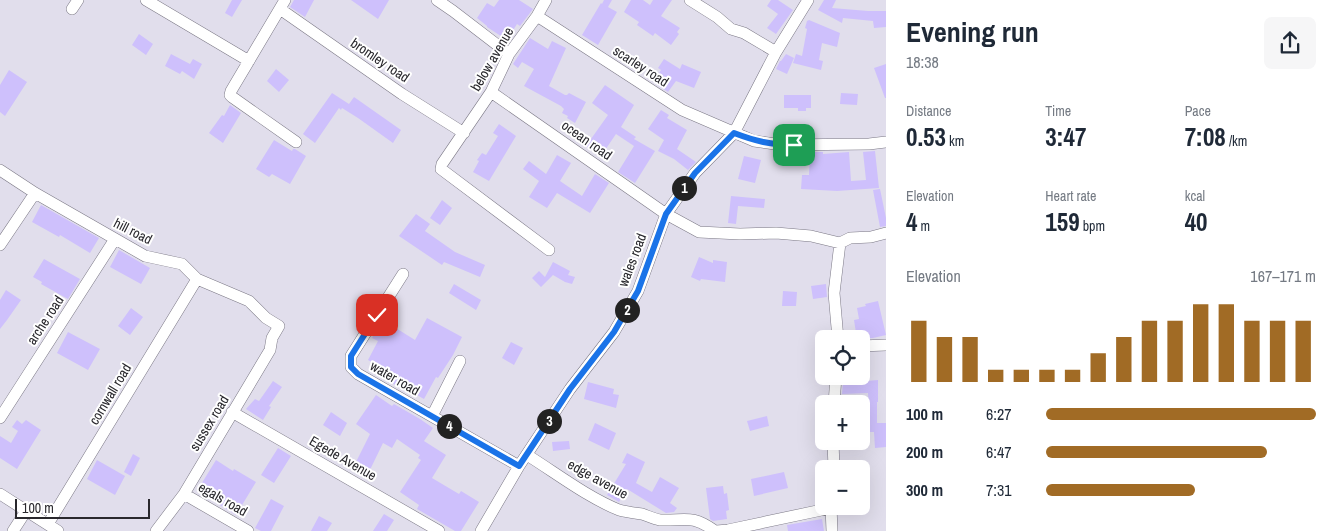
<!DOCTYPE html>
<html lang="en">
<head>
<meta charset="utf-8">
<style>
	:root { --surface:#fff; --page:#f6f6f7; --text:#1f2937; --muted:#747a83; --accent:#a16b25 }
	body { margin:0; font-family:"Archivo Narrow",sans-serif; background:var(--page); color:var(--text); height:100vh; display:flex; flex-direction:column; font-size:19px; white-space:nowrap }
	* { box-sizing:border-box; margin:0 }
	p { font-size:16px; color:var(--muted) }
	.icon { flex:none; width:28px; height:28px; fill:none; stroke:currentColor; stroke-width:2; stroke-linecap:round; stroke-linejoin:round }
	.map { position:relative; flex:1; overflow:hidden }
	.details { display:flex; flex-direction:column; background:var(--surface); width:450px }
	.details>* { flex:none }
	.buttons { position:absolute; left:815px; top:330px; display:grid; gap:10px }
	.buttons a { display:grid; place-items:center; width:55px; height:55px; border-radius:8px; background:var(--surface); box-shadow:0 5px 20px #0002; font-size:25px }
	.scale { position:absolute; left:15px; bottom:12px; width:135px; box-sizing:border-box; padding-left:5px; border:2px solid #29282d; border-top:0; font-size:14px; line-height:18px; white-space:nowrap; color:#29282d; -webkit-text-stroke:4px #fff; paint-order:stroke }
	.pin { position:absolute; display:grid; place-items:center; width:42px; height:42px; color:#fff; margin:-21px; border-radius:10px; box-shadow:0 2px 8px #0006 }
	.km { position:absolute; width:25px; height:25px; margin:-12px; border-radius:50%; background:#222; color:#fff; font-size:14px; line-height:25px; text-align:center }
	.round { display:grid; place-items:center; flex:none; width:52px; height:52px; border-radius:8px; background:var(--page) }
	.summary { display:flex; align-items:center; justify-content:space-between; height:85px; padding:0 20px }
	h1 { font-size:28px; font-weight:700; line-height:38px }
	.metrics { display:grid; grid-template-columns:repeat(3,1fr); gap:8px; height:85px; padding:5px 20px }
	.metrics div { display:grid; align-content:center }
	.metrics b { font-size:25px; font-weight:700 }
	.metrics small { font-size:14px; font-weight:400 }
	.metrics p { font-size:14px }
	.chart { height:140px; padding:10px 20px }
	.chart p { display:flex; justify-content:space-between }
	.chart svg { width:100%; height:90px; margin-top:5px; stroke:var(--accent); stroke-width:6 }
	ul { padding:0 20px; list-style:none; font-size:16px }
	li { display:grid; grid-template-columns:80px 60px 1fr; align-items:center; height:38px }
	li i { height:12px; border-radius:6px; background:var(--accent) }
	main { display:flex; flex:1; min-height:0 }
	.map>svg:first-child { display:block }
</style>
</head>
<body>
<main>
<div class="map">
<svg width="886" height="531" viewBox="0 0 886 531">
	<rect width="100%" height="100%" fill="#e1deec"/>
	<path fill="#cec0fc" d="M232 0H242L232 17 225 13Z
		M294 0H314L305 17 290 7Z
		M351 0H389L378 19Z
		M499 0H519L533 9 520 26 517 24 507 40 487 27V26L477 18 487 3 494 7Z
		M604 0H612L608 7 617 12 598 45 582 35 601 3 602 4Z
		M631 0H643L650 5 653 0H672L661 16 680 28 677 32 679 34 671 45 655 33 653 36 637 25 639 22 624 12Z
		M771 0H778L793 10 776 34 767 28 778 14 767 6Z
		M824 0H836L832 8 868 11H886V27L874 28 873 21 843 18 842 23 818 10Z
		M809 20 840 33 837 47 822 43 819 60 823 61 821 70 793 63 796 54 802 56 807 29 805 28 807 21Z
		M139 34 153 44 146 55 132 45Z
		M530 38 548 49 552 41 566 48 549 86 565 95H567L569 93 586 102 575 123 567 118 568 116 562 113 564 109 561 106 524 86 534 69 522 62 518 68 513 64Z
		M171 54 190 64 193 59 202 64 194 79 182 71 180 74 165 66Z
		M786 54 794 58 787 74 776 69 780 61H781Z
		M664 59 680 69 682 64 701 72 694 88 676 81 668 92 653 82 661 70 658 68Z
		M886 64V98H885L874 68Z
		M276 69 289 80 279 92 267 81Z
		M9 70 27 82 5 116 0 112V85Z
		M605 85 634 105 621 127 636 137 634 139 655 151 635 183 618 172 634 146 616 134 601 156 586 146 608 115 592 103Z
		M332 93 349 104 354 97 401 130 393 143 358 118 342 108 341 110 339 108 315 143 303 134Z
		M841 93 858 94 857 105 840 104Z
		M784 95H811V108H806V111H798V108H784Z
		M230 105 241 113 223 143 209 133 222 115 224 116Z
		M661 110 669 115 667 118 687 130 677 149 696 162 688 170 674 159 658 151 664 140 648 129Z
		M499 124 516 136 489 181 473 172 479 161 477 160 482 153 486 155 498 136 493 133Z
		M274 140 292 151 293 149H295L306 156 290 184 272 174 269 177 256 169Z
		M875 151 879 188 837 191 801 189 802 175H809L810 152H823V154L849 152 851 181 866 180 863 152Z
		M557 155 571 163 560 181 582 196 595 174 609 183 590 213 557 193 547 208 529 197 539 181 523 169 529 161 546 174Z
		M744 156 761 160 755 183 738 179Z
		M880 189 886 218V226L880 227 873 190Z
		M731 196 765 199 764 208 738 206 736 224 728 223Z
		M442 200 452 208 440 225 430 218Z
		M41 205 99 238 90 253 60 235 59 237 32 222Z
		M416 214 430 224 425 231 455 252 485 265 480 277 444 262 442 265 399 236Z
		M119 250 150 268 141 284 110 267Z
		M699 257 713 263V260L727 262 725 282 701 279 700 281 691 277Z
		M44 259 80 279 68 299 41 284 42 282 33 277Z
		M553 262 570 271 568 275 575 277 572 284 565 282 553 275 541 287 532 278 539 271 545 277Z
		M454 284 481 300 476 310 449 293Z
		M826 284 827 297 813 299 811 286Z
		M6 290 21 300 7 320 0 329V300Z
		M783 291 797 292 796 306H782Z
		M878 301 886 335 873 338 857 339 854 320 859 319 857 308 866 306 865 304Z
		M131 308 143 317 130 335 118 326Z
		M427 318 462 337 453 355 438 378 436 377 424 399 406 389 405 391 392 383 393 380 377 371 379 366 368 360 378 341 372 338 383 320 415 340Z
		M68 332 100 349 88 370 57 353Z
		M511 342 523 348 514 365 502 358Z
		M878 380V402H877V423H886V447L875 448 874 432H861V415H869L868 393 842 394 843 383Z
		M273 381 282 387 269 406 271 407 263 420 246 409 255 399 259 401Z
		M588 382 614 389 613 394 619 395 616 408 584 399Z
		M376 395 392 406 394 404 420 419 433 428 424 441 446 455 432 478 459 494 461 491 479 502 461 531H455L417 509 419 505 400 492 421 460 418 458 420 455 397 439 392 448 383 443 367 476 353 468 370 434 356 424Z
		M331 412 347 423 340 436 323 425Z
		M767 416 769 426 750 431 747 421Z
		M17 420 22 424 26 420 41 430 17 469 0 458V436L11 443 18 431 12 427Z
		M595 423 616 433 609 450 588 440Z
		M569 441 570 449 553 451 552 442Z
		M278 448 291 456 274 483 261 475Z
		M627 453 645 462 636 483 652 492 660 477 679 488 670 503 677 508 674 512 666 513 627 489 619 502 607 495 626 464 622 463Z
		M133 454 140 458 131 476 124 472Z
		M97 460 125 476 115 495 87 479Z
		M216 460 233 471 234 469 256 482 236 515 197 491Z
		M784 472 788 488 754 496 751 479Z
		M723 486 724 494 727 493 729 510 726 511 727 519 713 521 710 519 706 488Z
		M271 499 284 506 271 531H261L255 528Z
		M384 514 394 520 387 531H373Z
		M319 516 332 523 327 531H311Z
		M822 519 824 531H788L787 525Z"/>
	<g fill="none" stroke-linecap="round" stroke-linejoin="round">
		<g stroke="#7b7885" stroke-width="12">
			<path id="minor" d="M146 0 249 61
				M285 0 231 91 230 95 232 97 296 142
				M437 0 453 11 509 54
				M546 0 537 16 509 54 491 92 442 164 441 169 549 250
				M690 0 717 17 731 29 744 33 776 52
				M72 9 78 0
				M280 9 402 94 464 133
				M537 16 682 110 754 141 782 145 869 144 886 142
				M491 92 666 214 699 232 740 234 776 233 811 236 840 243 850 238 871 237 886 233
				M0 170 35 193 145 256 182 264 197 279 249 301 266 318 279 326 272 338 270 350 184 494 156 531
				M0 245 35 193
				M403 274 351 356V367L358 374 519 466
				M838 339 834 293 840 243
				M861 346 886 345
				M834 404 836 376
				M232 412 439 531
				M432 416 460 361
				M0 418 115 239
				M833 441 834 469
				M527 455C556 473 587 497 619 510 626 512 635 513 642 514 648 516 654 519 660 520 686 521 691 514 715 531
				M0 494 58 531
				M184 494 248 531
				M831 506 832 531
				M48 524 197 279
				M13 531 26 511
				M481 531 519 466 570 389 614 332 638 291 666 214 695 173 734 133 776 52 808 0
				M717 531 728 530 831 508"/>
		</g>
		<use href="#minor" stroke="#fff" stroke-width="11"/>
	</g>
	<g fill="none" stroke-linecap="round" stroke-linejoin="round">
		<g stroke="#fff" stroke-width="10">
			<path id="route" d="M377 315 351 356V367L358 374 519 466 570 389 614 332 638 291 666 214 695 173 734 133C755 141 771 145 794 145"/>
		</g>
		<use href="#route" stroke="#1a73e8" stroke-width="6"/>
	</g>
	<g text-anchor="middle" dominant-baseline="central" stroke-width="4" stroke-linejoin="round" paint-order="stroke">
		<g font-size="14" fill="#29282d" stroke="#fff">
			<text transform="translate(492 59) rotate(-60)">below avenue</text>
			<text transform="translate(380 60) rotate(34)">bromley road</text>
			<text transform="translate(641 66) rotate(33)">scarley road</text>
			<text transform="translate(587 140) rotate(35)">ocean road</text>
			<text transform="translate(133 231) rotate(27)">hill road</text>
			<text transform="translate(632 260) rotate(-69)">wales road</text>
			<text transform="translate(45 320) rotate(-57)">arche road</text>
			<text transform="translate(395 378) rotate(30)">water road</text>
			<text transform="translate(110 394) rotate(-59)">cornwall road</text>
			<text transform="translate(209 423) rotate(-59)">sussex road</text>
			<text transform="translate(343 458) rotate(30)">Egede Avenue</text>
			<text transform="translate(598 479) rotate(29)">edge avenue</text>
			<text transform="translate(223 499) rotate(30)">egals road</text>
		</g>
	</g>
</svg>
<div class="buttons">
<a><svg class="icon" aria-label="locate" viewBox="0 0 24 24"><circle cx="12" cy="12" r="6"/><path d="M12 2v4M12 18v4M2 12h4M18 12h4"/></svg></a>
<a>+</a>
<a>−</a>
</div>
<div class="scale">100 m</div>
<div class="pin" style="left:794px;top:145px;background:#1e9e55"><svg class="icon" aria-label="arrive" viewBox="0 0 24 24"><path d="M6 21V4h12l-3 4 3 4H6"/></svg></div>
<div class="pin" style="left:377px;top:315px;background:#d93025"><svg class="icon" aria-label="check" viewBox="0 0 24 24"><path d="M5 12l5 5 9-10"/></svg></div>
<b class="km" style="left:684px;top:188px">1</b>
<b class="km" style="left:627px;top:310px">2</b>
<b class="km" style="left:549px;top:421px">3</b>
<b class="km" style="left:449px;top:426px">4</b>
</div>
<section class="details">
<div class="summary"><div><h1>Evening run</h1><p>18:38</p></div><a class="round"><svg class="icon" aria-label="share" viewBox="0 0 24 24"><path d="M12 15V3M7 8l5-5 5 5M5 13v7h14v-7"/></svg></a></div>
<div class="metrics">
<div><p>Distance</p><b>0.53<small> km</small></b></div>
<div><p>Time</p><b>3:47</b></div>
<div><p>Pace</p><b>7:08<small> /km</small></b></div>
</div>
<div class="metrics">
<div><p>Elevation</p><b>4<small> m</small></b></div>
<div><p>Heart rate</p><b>159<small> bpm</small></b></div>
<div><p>kcal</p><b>40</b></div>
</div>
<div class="chart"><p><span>Elevation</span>167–171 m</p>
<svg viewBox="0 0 160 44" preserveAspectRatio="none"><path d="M5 44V14M15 44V22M25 44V22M35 44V38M45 44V38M55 44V38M65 44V38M75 44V30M85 44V22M95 44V14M105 44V14M115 44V6M125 44V6M135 44V14M145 44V14M155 44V14"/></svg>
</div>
<ul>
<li><b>100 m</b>6:27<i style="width:100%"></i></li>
<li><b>200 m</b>6:47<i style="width:82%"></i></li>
<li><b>300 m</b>7:31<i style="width:55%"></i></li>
</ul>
</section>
</main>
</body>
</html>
